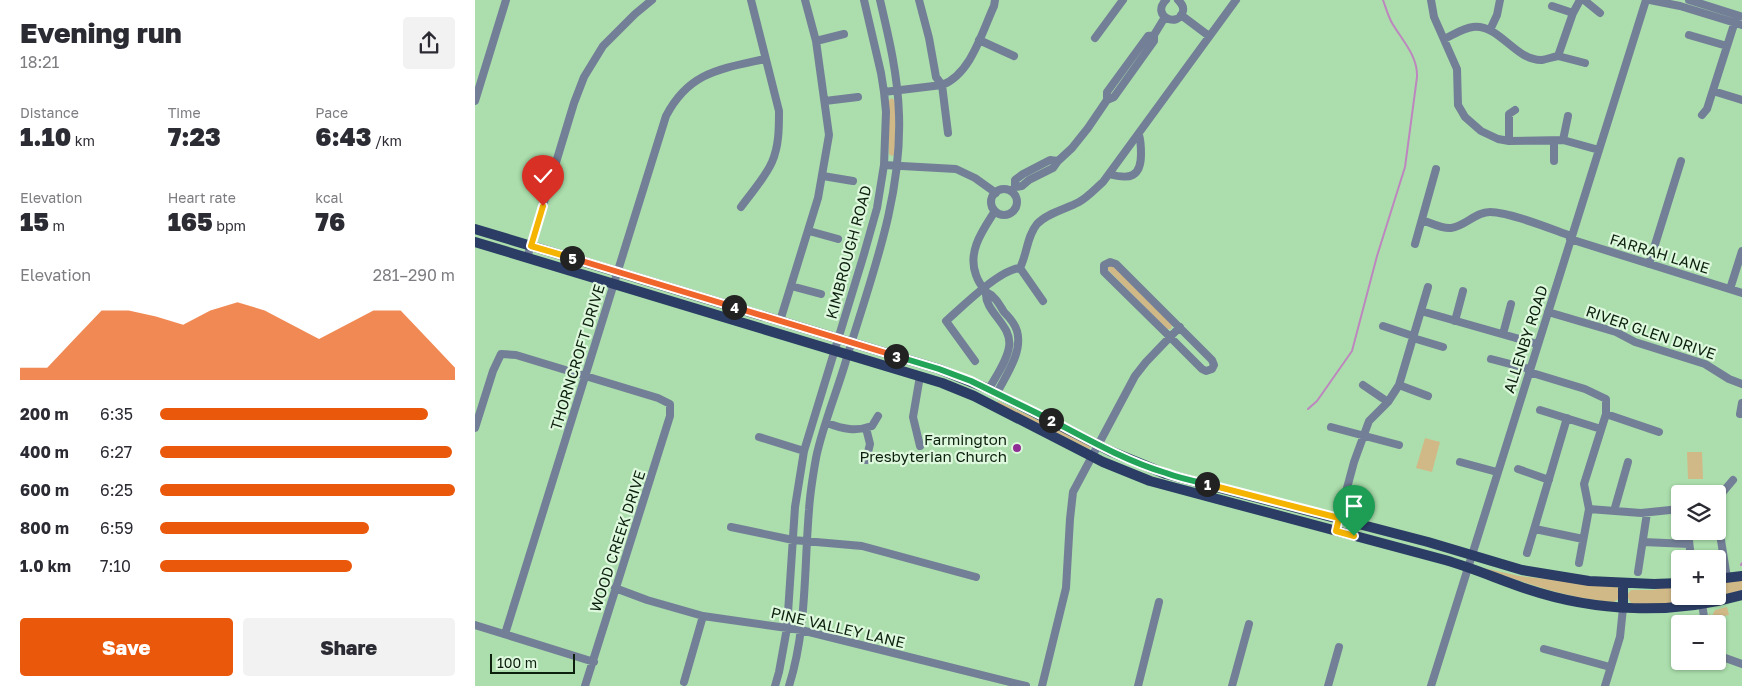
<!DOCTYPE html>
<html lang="en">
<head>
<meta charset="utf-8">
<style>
	:root { --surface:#fff; --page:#f2f2f3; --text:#2b2b33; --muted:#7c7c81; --accent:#ea580c }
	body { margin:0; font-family:"Golos Text",sans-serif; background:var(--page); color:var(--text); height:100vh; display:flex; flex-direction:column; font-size:19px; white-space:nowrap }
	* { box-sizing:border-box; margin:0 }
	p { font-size:16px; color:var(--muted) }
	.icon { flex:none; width:28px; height:28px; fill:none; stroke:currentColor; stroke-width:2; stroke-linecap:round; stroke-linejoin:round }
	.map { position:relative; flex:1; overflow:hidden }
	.panel { display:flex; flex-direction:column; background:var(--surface); width:475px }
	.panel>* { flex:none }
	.buttons { position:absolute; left:1196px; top:485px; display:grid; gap:10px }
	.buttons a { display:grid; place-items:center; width:55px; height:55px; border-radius:5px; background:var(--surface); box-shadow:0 1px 4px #0004; font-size:25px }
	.scale { position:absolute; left:15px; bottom:12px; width:85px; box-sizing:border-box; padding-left:5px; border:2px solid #0c200d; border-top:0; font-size:14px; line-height:18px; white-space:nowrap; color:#0c200d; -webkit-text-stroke:4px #def8de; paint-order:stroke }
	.pin { position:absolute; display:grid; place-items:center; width:42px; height:42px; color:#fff; margin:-51px -21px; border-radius:50% 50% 50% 0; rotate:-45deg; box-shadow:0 0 5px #0007 }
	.pin .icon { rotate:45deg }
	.km { position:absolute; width:25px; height:25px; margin:-12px; border-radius:50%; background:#222; color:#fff; font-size:14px; line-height:25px; text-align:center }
	.round { display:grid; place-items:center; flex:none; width:52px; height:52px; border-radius:5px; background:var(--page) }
	.summary { display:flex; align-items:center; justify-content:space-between; height:85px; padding:0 20px }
	h1 { font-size:28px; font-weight:800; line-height:38px }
	.metrics { display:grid; grid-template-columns:repeat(3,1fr); gap:8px; height:85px; padding:5px 20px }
	.metrics div { display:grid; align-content:center }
	.metrics b { font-size:25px; font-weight:800 }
	.metrics small { font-size:14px; font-weight:400 }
	.metrics p { font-size:14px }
	.chart { height:140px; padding:10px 20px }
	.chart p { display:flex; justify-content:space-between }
	.chart svg { width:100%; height:90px; margin-top:5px; fill:var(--accent); opacity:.7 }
	.cta { display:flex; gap:10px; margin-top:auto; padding:10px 20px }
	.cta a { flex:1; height:58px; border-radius:5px; background:var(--accent); color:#fff; font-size:20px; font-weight:800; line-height:58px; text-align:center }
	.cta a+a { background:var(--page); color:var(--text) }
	ul { padding:0 20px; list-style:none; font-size:16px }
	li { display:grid; grid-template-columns:80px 60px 1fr; align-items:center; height:38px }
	li i { height:12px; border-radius:6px; background:var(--accent) }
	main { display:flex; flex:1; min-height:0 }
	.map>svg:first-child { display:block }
</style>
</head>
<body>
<main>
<section class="panel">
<div class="summary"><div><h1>Evening run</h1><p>18:21</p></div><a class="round"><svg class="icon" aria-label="share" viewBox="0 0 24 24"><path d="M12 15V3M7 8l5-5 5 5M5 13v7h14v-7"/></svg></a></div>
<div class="metrics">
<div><p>Distance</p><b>1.10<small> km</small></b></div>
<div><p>Time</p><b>7:23</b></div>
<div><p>Pace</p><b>6:43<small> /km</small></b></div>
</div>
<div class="metrics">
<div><p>Elevation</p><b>15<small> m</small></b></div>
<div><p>Heart rate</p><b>165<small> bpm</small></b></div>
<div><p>kcal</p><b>76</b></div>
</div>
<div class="chart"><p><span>Elevation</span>281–290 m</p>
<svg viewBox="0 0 160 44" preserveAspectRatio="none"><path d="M0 44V38L10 38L20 24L30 10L40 10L50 13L60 17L70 10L80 6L90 10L100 17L110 24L120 17L130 10L140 10L150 24L160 38V44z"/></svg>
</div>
<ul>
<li><b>200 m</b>6:35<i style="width:91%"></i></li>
<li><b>400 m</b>6:27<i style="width:99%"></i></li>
<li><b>600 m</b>6:25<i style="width:100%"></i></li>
<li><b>800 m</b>6:59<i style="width:71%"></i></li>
<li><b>1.0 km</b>7:10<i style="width:65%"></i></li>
</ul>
<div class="cta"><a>Save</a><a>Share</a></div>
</section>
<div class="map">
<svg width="1267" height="686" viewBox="0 0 1267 686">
	<rect width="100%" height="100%" fill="#abdeac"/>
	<path fill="#d1b987" d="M417 98 420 101 421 146 419 155 417 156 414 154V100Z
		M637 265 697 325 696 329H692L633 270V267Z
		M523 401 616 445V447L614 449 522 403Z
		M950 438 965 442 957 472 941 468Z
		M1212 452H1227L1228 479H1213Z
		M1009 568 1044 576 1142 587 1144 590 1143 599 1139 602C1094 599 1052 584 1009 568Z
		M1267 580V590C1231 600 1195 605 1158 604L1155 602 1152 595 1156 590H1178L1191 587 1205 586V596H1242L1243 583Z
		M1252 607 1254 615 1244 617 1245 620 1234 622V612L1236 618 1240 610Z"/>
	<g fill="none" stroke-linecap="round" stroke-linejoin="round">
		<path stroke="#be86bf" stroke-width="2" d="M833 409 842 401 877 351 902 256 930 167 942 77C943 56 927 40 917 23 913 16 911 8 908 0
			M1266 565 1267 563"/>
		<path stroke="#737f97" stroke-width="8" d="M444 0 454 38 461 77 467 85 473 133
			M691 0C675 16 704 29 708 11 709 6 706 3 703 0
			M956 0 959 17 982 69 983 105 990 117 1006 131 1023 139 1034 141 1088 140 1124 150
			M1109 0 1125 13
			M1175 0 1205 6 1267 25
			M1214 0 1265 16
			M1077 6 1098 13
			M706 15 734 36
			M1015 30 1022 15 1025 0
			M679 35 690 17
			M1214 35 1252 46
			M620 38 648 0
			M969 39C978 35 988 28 998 27 1025 24 1040 61 1067 60 1072 59 1078 57 1083 56L1098 13 1105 0
			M504 40 539 56
			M341 41 369 34
			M1083 56 1110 63
			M1238 91 1267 100
			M409 92 467 85C496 74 507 32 519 6L520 0
			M0 101 31 0
			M350 101 383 97
			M1227 115 1232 109 1262 15
			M1088 140 1093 116
			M1034 141V114L1040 110
			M583 161 597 148 613 128 632 100V92L673 36 679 35V41L639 97 632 100
			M1079 161V141
			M409 165 481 169 500 178 521 193
			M634 174C655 180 666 177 666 154 666 147 666 141 664 135
			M348 176 378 181
			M516 202a13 13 0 1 1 26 0a13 13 0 1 1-26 0Z
			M536 191 540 187V180L548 174 575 160 583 161 578 168 554 180 547 186 540 187
			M266 207C276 193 290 178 297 162 304 146 304 128 304 111L276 0
			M947 220C956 223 967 229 976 228 991 226 1000 212 1015 212 1035 212 1076 229 1096 236
			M334 231 363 239
			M1095 239 1267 293
			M940 244 961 169
			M52 258 99 103 109 77 128 46 160 14 177 0
			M1174 264 1206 161
			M545 268C552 254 552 236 562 224 572 213 591 209 604 202 613 197 620 189 628 182L761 0
			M545 268 568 301
			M316 286 346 294
			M1255 289 1267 251
			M511 292C507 287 503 281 501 275 492 251 508 230 520 211
			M946 311 1062 344
			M1073 312 1141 332 1160 342 1230 364 1254 379 1267 384
			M305 321 343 198 354 135 341 41 330 0
			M980 321 988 291
			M908 326 938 336
			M1028 334 1036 304
			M938 338 968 347
			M1016 359 1054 369
			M500 361 471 321C487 307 525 269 545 268
			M1054 372 1110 389 1131 399V414L1109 484 1114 509 1166 513 1205 509
			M888 385 913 402
			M924 385 953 396
			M514 389C521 376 532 361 534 347 538 325 509 312 511 292 520 296 524 304 529 312 534 317 540 324 542 331 548 352 531 375 522 393
			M1065 410 1126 429
			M1131 414 1184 432
			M1265 414 1267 403
			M352 423C368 429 381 432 397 426L403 416
			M856 427 924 445
			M0 428 18 371 26 354 41 355 183 398 195 404V416L110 686
			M391 428 395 444 391 460
			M284 437 329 451
			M445 446 438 417 445 376
			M985 462 1022 472
			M1043 469 1074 480
			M1242 505 1247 493 1258 480
			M1139 511 1153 462
			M1242 515 1252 578
			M864 518 879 462 894 421 913 402 924 385 953 287
			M256 527 318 540 387 546 501 577
			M1060 529 1108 539
			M1213 531 1216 559
			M1168 542 1214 544
			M1052 553 1092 418
			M1104 563 1114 509
			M1163 572 1172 513
			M140 588 172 600 228 616 326 630 551 686
			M1227 603 1230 624
			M0 625 119 662
			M30 634 191 116C214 72 245 69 290 59
			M1069 649 1135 667
			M1242 655 1267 664
			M209 682 228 616
			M300 686 304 672 312 628 320 507 329 451 389 254 402 208 409 165 411 112 409 92 406 73 389 0
			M314 686C332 629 329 569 334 510 335 493 338 475 341 458 347 428 361 394 370 364 394 282 427 202 424 115 423 76 414 38 405 0
			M567 686 591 588 595 519 598 492 660 376 671 362 695 337 629 272V265L635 262 641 264 737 360 739 365 737 369 731 371 727 369 695 337 705 327
			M663 686 684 602
			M757 686 774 624
			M853 686 864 647
			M956 686 1171 0
			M1130 686 1145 637 1148 608"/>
		<path stroke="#2b3d65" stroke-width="10" d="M0 229 464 369 511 388 635 451 691 474 953 542 1047 570 1114 581 1179 584 1205 583
			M0 242 467 383 499 396 628 462 675 481 970 560C998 568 1025 580 1052 589 1121 612 1197 615 1267 595
			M1242 579 1267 576
			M1148 608V583"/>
	</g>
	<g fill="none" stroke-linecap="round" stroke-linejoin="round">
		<g stroke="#fff" stroke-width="10">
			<path id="split-1" d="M732 484 864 518 861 531 879 536"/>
		</g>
		<g stroke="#fff" stroke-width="10">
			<path id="split-2" d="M576 420C614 440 651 461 691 473 704 478 718 481 732 484"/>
		</g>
		<g stroke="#fff" stroke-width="10">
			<path id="split-3" d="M421 356 464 369 496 381 576 420"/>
		</g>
		<g stroke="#fff" stroke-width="10">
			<path id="split-4" d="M259 307 421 356"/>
		</g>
		<g stroke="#fff" stroke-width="10">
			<path id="split-5" d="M97 258 259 307"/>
		</g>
		<g stroke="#fff" stroke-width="10">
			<path id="split-6" d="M68 206 56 246 97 258"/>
		</g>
		<use href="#split-1" stroke="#f5b400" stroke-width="6"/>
		<use href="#split-2" stroke="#22a559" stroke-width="6"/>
		<use href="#split-3" stroke="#22a559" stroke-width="6"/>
		<use href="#split-4" stroke="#f0652b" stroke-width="6"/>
		<use href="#split-5" stroke="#f0652b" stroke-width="6"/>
		<use href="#split-6" stroke="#f5b400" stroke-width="6"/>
	</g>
	<circle fill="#8f2d95" stroke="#def8de" stroke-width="2" cx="542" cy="448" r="5"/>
	<g text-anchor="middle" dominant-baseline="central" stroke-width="4.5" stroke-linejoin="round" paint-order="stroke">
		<g font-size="15" fill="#0c200d" stroke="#def8de">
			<text transform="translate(373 252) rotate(-75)">KIMBROUGH ROAD</text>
			<text transform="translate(1185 253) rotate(17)">FARRAH LANE</text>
			<text transform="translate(1176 332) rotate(19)">RIVER GLEN DRIVE</text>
			<text transform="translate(1050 339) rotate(-72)">ALLENBY ROAD</text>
			<text transform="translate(102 357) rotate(-73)">THORNCROFT DRIVE</text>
			<text transform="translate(142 541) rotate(-72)">WOOD CREEK DRIVE</text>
			<text transform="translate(363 627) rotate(13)">PINE VALLEY LANE</text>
		</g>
		<g font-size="15" fill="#0c200d" stroke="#def8de" text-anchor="end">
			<text x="532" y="439">Farmington<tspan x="532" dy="17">Presbyterian Church</tspan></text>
		</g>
	</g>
</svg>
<div class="buttons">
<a><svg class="icon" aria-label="layers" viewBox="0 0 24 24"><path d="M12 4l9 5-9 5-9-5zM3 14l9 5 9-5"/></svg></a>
<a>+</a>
<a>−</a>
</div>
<div class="scale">100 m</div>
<div class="pin" style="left:879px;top:536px;background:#1e9e55"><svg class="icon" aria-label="arrive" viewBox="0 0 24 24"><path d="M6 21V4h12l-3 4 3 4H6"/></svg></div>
<div class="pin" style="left:68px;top:206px;background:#d93025"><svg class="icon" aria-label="check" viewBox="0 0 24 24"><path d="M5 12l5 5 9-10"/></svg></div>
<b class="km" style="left:732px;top:484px">1</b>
<b class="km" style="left:576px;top:420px">2</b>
<b class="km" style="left:421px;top:356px">3</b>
<b class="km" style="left:259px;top:307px">4</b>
<b class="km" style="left:97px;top:258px">5</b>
</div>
</main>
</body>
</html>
